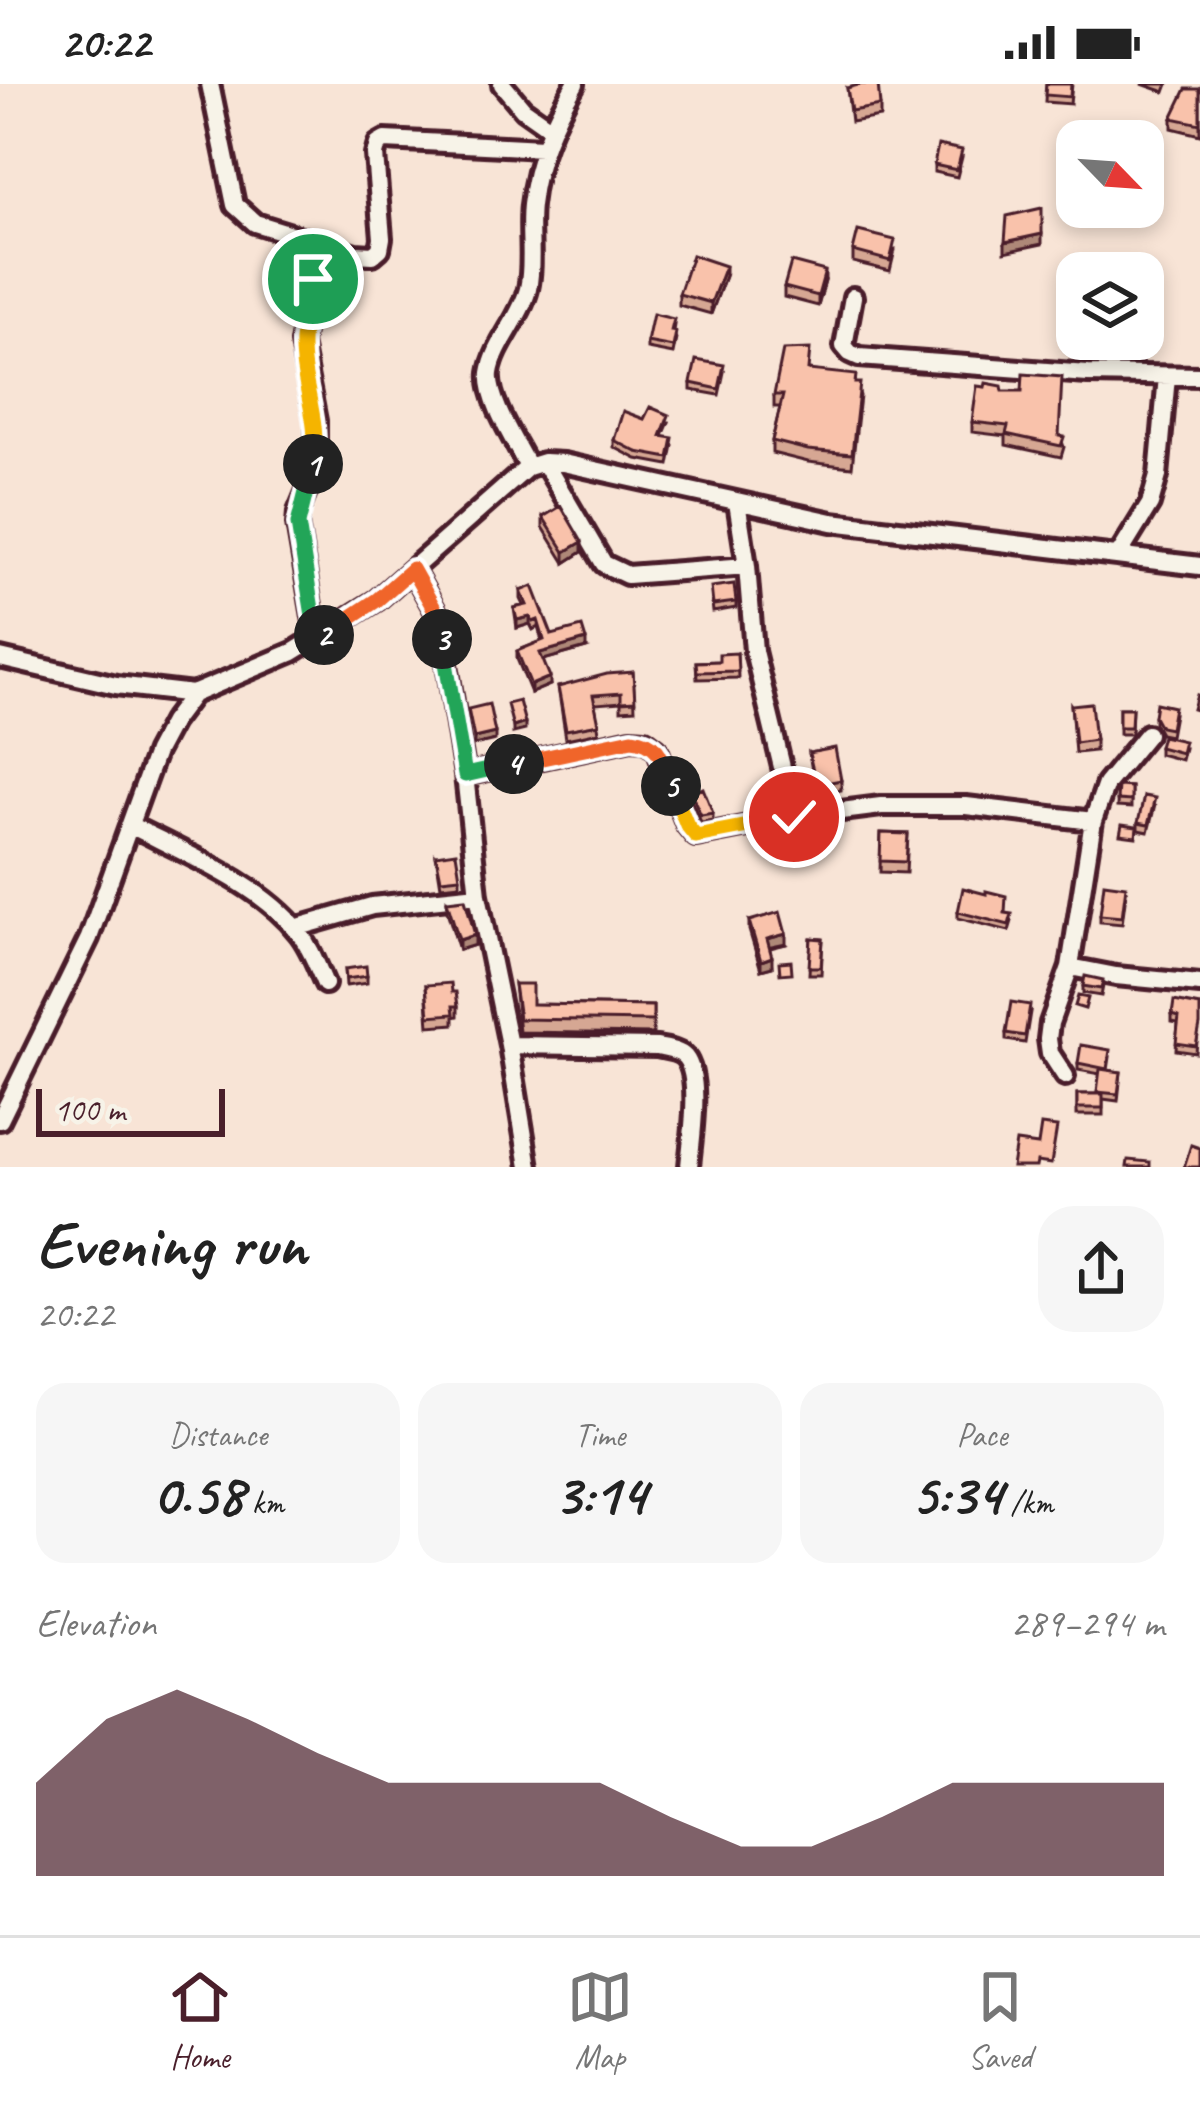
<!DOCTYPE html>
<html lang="en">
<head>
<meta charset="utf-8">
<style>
	:root { --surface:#fff; --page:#f6f6f6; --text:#222; --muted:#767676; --line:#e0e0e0; --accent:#4a1f2b }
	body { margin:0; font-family:Caveat,sans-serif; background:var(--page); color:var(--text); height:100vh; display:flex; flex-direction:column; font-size:45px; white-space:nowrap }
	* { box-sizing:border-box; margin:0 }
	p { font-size:39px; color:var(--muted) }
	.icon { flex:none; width:66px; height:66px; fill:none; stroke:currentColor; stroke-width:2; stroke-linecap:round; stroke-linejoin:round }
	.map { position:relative; height:1083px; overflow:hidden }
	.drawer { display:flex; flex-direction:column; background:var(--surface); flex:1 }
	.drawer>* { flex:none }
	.needle { width:78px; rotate:115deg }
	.fabs { position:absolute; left:1056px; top:36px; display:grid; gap:24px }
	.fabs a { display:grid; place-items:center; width:108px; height:108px; border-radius:24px; background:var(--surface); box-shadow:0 6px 18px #0003; font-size:60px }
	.scale { position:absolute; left:36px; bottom:30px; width:189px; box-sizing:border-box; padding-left:12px; border:6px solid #4a1f2b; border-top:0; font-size:33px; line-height:42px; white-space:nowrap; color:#4a1f2b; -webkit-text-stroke:9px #f7f3e8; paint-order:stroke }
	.pin { position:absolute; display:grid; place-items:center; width:102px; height:102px; color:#fff; margin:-51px; border:6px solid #fff; border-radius:50%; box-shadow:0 3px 12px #0007 }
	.km { position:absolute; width:60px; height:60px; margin:-30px; border-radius:50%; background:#222; color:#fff; font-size:33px; line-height:60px; text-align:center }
	.round { display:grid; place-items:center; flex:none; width:126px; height:126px; border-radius:36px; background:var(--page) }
	.overview { display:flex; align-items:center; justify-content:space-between; height:204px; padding:0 36px }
	h1 { font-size:66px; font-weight:700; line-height:90px }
	.stats { display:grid; grid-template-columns:repeat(3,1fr); gap:18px; height:204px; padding:12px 36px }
	.stats div { display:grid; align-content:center; border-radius:30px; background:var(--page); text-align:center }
	.stats b { font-size:60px; font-weight:700 }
	.stats small { font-size:33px; font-weight:400 }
	.stats p { font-size:33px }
	.chart { height:336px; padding:24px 36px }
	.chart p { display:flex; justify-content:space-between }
	.chart svg { width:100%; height:216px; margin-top:12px; fill:var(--accent); opacity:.7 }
	.status { display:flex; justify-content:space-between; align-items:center; height:84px; padding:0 60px; background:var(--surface); direction:ltr }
	.status svg { height:33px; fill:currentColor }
	.tabs { display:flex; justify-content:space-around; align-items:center; height:168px; border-top:3px solid var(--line); background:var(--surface); font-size:33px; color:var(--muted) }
	.tabs a { display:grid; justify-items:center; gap:6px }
	.tabs .selected { color:var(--accent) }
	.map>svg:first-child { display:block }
</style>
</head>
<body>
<div class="status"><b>20:22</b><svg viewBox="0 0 49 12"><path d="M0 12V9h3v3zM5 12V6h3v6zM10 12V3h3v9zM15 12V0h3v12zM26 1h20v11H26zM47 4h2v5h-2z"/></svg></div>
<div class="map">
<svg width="1200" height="1083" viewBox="0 0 1200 1083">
	<rect width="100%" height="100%" fill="#f8e4d6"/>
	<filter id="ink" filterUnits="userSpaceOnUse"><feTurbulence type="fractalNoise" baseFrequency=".00833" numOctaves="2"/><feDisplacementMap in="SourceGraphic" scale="24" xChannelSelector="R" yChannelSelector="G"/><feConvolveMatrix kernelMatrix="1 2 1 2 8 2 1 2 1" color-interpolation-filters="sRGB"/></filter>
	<g filter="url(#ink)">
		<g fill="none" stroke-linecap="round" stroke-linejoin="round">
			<g stroke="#4a1f2b" stroke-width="26">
				<path id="minor" d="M210 0 235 121 255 139 355 170 373 171 380 165 382 154 375 71 378 60 385 56 542 64
					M502 0 523 25 550 44
					M307 155 313 195 301 259 316 337V364L310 399 298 428 297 440 317 556
					M853 213 844 262 850 269 859 273 1088 290 1200 292
					M544 378 604 480 627 491 747 482
					M528 383C516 359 487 315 490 289 494 261 521 234 528 205 534 178 528 148 531 121 536 76 552 39 575 0
					M737 418 747 482 754 567 794 733
					M1118 472 1150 420 1158 392 1167 292
					M412 485 436 528 445 568 465 691 478 811 509 961 529 1083
					M0 574 116 601 193 610
					M465 691 631 655 645 656 657 665 687 741 696 752 794 733 881 722H966L1093 737
					M130 741C184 769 261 800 299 849 311 864 317 882 325 900
					M295 844 372 822 478 811
					M1070 883 1116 892 1200 900
					M509 961 657 963C666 965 679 966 685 973 702 994 691 1056 689 1083
					M1065 992 1050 969 1048 955 1050 939 1070 883 1093 737 1106 700 1147 650
					M0 1036 89 854 156 668 172 638 193 610 293 568 377 516 528 383 544 378 563 379 832 438 1200 482"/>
			</g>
			<use href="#minor" stroke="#f7f3e8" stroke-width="16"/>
		</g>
		<path fill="#d6a793" stroke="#4a1f2b" stroke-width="3" d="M1046 0H1072L1070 20 1045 18Z
			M1142 0H1168L1165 8Z
			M847 4 880 22V33L851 38Z
			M1200 5V51L1172 44V34Z
			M962 73 957 93 934 88V81Z
			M895 166 890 187 853 178V167Z
			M725 192 711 230 679 221V210Z
			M825 197 818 222 784 213V203Z
			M674 241 673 247 676 255 673 270 647 265V258Z
			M809 286 856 299 860 312 852 383 808 378 772 369V357L780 323H774V311Z
			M724 288 719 311 691 306V299Z
			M1003 307 1060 352 1064 363 1061 373 1006 361V352L972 348V338Z
			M644 335 669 338 663 352 673 361 669 381 637 375 614 363V356Z
			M543 433 582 468 565 479 543 443Z
			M521 507 552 551 586 564 543 576 550 601 531 609 517 575V567L542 557 538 543 533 546 530 540 517 544 514 524 524 521 521 515Z
			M711 510 736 518V524L713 528Z
			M737 569 738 594 697 595 696 578 719 577Z
			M633 588 635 625 621 626V618L595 620 599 648 566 655 558 603Z
			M1071 621 1095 656V667L1075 669Z
			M1119 624H1132L1131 650H1119Z
			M1174 630 1170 652 1160 650 1154 639V632Z
			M1159 663 1184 664 1181 676 1159 670Z
			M809 669 841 696V706L816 711Z
			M1118 702 1131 703V724L1117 723Z
			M691 709 713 729V736L701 738 691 716Z
			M1155 721 1148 748 1138 746V739Z
			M881 749 908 750 906 789 880 788Z
			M436 771 460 793V800L441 802Z
			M1126 809 1122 840 1100 838V831Z
			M447 817 475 861 459 866 447 827Z
			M958 828 1005 829 1012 837 1009 847 958 834Z
			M749 837 786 860 770 864 772 883 761 886 749 846Z
			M811 854 823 855 821 890H809Z
			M345 885 367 892V899L346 902Z
			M514 900 532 920 653 922V950L519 948Z
			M426 901 452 908 458 922V932L454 933V940L429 942Z
			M1083 902H1103L1101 912 1083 909Z
			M1200 922 1196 969 1176 966 1178 939 1172 938V931Z
			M1030 928 1025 959 1006 956V949Z
			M1110 973 1108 986 1121 988 1118 1017 1103 1015V1031H1077V1010H1097L1100 990 1078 986V979Z"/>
		<path fill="#ae8878" stroke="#4a1f2b" stroke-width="3" d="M1042 150V160L1005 168V158Z
			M725 182V192L711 230V219Z
			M825 187V197L818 222V212Z
			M582 458V468L565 479V468Z
			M530 533V540L517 544V536Z
			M586 556V564L540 577V569Z
			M550 593V601L531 609V601Z
			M525 639V646L513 649V643Z
			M495 649V656L474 661V654Z
			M786 850V860L767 864V855Z
			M475 851V861L459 866V856Z
			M772 873V883L761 886V877Z"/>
		<path fill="#f9c2ab" stroke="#4a1f2b" stroke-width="3" d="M862 0H878L880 22 851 27 847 4Z
			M1046 0H1071L1070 13 1045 11Z
			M1186 5H1200V40L1172 34Z
			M938 61 962 66 957 86 934 81Z
			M1042 124V150L1005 158 1007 132Z
			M858 147 895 156 890 177 853 167Z
			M692 171 725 182 711 219 679 210Z
			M791 178 825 187 818 212 784 203Z
			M653 230 674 235 671 247 676 248 673 263 647 258Z
			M810 265 808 286 856 291 855 299H860L852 370 808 366 772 357 783 311H774L783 266Z
			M696 276 724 281 719 305 691 299Z
			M1023 290 1062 293 1059 352 1064 353 1061 362 1006 350 1008 342 972 338 977 302 985 303 986 299 1002 302 1003 307H1022Z
			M650 323 669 331 661 352 673 354 669 374 637 368 614 356 623 327 644 335Z
			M561 422 582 458 565 468 543 433Z
			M734 500 736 518 713 521 711 503Z
			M533 502 552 551 582 543 586 556 540 569 550 593 531 601 517 567 544 556 538 536 533 538 530 533 517 536 514 524 527 521 521 507Z
			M737 569 738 587 697 588 696 578 719 577V570Z
			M633 588 635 617 621 618V609L593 611 599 640 566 646 558 603 607 590Z
			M1197 611 1200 612V627L1193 625Z
			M519 617 525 639 513 643 507 620Z
			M1091 619 1095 656 1075 659 1071 621Z
			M1156 619 1174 623 1170 645 1160 643 1154 632Z
			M489 620 495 649 474 654 468 625Z
			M1119 624H1132L1131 643H1119Z
			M1162 652 1184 657 1181 669 1159 663Z
			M835 664 841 696 816 701 809 669Z
			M1118 702 1131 703V717L1117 716Z
			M703 704 713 729 701 731 691 709Z
			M1144 712 1155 714 1148 741 1138 739Z
			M1122 741 1137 743 1136 753 1120 751Z
			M881 749 908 750 906 778 880 777Z
			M456 768 460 793 441 795 436 771Z
			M1104 799 1126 802 1122 833 1100 831Z
			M963 804 986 810V807L1006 812 1005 829 1012 830 1009 841 958 828Z
			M465 815 475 851 459 856 447 817Z
			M780 828 786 850 767 855 772 873 761 877 749 837Z
			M811 854 823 855 821 883H809Z
			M791 877 792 889 780 890 779 878Z
			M366 882 367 892 346 895 345 885Z
			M1085 892 1103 896 1101 905 1083 902Z
			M451 899 452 908H456L458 922H453L454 930 429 932 426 901Z
			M514 900H532V920L653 922V937L519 935Z
			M1078 912 1088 914 1085 925 1075 922Z
			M1174 917 1200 922V941L1196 962 1176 959 1179 933 1172 931Z
			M1011 918 1030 921 1025 952 1006 949Z
			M1081 961 1110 966 1107 985 1078 979Z
			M1100 985 1121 988 1118 1010 1097 1008Z
			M1077 1010H1103V1024H1077Z
			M1041 1041 1057 1043 1051 1080 1037 1078 1036 1083H1012L1016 1058 1038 1061Z
			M1191 1061 1200 1064V1083H1184Z
			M1128 1076 1150 1078V1083H1127Z"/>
	</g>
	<g fill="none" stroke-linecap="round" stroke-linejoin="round" filter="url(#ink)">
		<g stroke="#fff" stroke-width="24">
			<path id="split-1" d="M313 195C311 218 301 241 302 263 302 304 321 336 313 380"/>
		</g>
		<g stroke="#fff" stroke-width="24">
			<path id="split-2" d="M313 380 298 440 317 556 324 551"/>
		</g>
		<g stroke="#fff" stroke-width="24">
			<path id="split-3" d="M324 551 377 516 412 485 436 528 442 555"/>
		</g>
		<g stroke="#fff" stroke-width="24">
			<path id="split-4" d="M442 555 465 691 514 680"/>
		</g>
		<g stroke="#fff" stroke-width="24">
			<path id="split-5" d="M514 680 632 655C662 658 662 677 671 702"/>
		</g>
		<g stroke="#fff" stroke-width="24">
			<path id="split-6" d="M671 702 687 741 696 752 794 733"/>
		</g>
		<use href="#split-1" stroke="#f5b400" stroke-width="15"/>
		<use href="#split-2" stroke="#22a559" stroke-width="15"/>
		<use href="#split-3" stroke="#f0652b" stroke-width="15"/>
		<use href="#split-4" stroke="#22a559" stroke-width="15"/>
		<use href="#split-5" stroke="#f0652b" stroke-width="15"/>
		<use href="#split-6" stroke="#f5b400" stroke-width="15"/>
	</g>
</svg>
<div class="fabs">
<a><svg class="needle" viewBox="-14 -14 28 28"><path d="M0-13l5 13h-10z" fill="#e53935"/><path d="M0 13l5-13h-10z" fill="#767676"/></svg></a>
<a><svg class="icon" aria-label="layers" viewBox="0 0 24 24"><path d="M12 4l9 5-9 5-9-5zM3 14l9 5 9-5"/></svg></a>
</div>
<div class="scale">100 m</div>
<div class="pin" style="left:313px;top:195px;background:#1e9e55"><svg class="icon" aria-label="arrive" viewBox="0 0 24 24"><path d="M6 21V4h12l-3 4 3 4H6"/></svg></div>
<div class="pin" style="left:794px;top:733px;background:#d93025"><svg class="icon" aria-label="check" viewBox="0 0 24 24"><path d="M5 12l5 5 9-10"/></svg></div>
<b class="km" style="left:313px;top:380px">1</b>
<b class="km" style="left:324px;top:551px">2</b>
<b class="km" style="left:442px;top:555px">3</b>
<b class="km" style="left:514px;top:680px">4</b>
<b class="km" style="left:671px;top:702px">5</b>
</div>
<section class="drawer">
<div class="overview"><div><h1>Evening run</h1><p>20:22</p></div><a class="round"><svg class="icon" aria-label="share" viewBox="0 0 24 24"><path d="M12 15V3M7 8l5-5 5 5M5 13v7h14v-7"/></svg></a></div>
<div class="stats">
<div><p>Distance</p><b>0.58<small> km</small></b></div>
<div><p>Time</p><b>3:14</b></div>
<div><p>Pace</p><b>5:34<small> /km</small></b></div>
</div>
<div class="chart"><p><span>Elevation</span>289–294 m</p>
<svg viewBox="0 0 160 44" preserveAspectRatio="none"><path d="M0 44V25L10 12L20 6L30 12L40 19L50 25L60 25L70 25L80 25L90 32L100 38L110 38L120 32L130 25L140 25L150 25L160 25V44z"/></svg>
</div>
</section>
<nav class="tabs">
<a class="selected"><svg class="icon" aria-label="home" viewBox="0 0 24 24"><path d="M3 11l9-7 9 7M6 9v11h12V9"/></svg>Home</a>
<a><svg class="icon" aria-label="map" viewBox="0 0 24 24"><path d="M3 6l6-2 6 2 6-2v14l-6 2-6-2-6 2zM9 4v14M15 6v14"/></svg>Map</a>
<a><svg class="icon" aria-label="saved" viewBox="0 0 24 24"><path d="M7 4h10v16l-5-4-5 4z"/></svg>Saved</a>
</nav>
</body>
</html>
